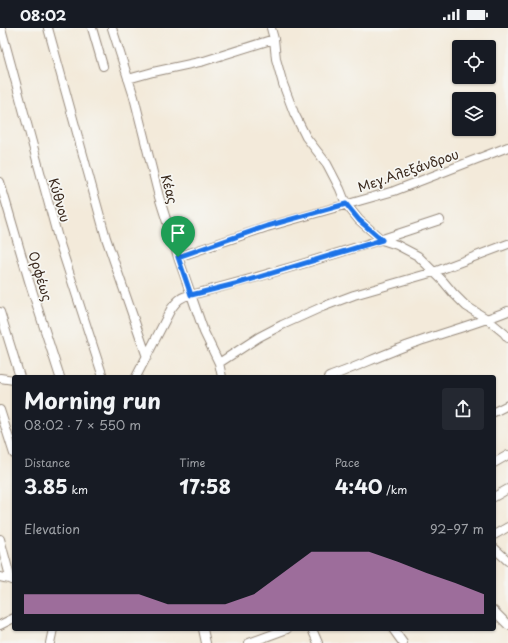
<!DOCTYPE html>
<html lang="en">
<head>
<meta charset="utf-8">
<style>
	:root { --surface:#171b24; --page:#242831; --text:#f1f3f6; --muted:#9ea1a6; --accent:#d690ce }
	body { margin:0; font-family:"Playpen Sans",sans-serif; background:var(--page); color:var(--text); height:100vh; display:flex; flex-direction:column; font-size:15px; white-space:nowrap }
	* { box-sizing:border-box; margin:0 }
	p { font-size:13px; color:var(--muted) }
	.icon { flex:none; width:22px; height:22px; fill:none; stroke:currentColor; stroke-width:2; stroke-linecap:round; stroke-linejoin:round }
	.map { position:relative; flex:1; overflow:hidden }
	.details { position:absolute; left:12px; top:347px; width:484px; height:256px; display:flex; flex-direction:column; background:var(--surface); border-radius:4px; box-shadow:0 1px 3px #0004 }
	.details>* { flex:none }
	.fabs { position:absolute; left:452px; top:12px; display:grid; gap:8px }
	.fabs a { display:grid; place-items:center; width:44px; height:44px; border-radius:4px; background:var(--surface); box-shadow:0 1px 3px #0004; font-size:20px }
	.pin { position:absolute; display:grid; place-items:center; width:34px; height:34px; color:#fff; margin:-41px -17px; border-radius:50% 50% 50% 0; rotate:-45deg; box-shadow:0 0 4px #0007 }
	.pin .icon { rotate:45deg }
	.round { display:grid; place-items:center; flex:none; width:42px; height:42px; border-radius:4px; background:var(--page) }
	.overview { display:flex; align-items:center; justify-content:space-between; height:68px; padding:0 12px }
	h1 { font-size:22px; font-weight:700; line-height:30px }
	.metrics { display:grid; grid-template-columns:repeat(3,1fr); gap:6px; height:68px; padding:4px 12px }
	.metrics div { display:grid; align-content:center }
	.metrics b { font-size:20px; font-weight:700 }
	.metrics small { font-size:11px; font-weight:400 }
	.metrics p { font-size:11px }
	.chart { height:112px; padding:8px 12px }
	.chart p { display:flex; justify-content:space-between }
	.chart svg { width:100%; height:72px; margin-top:4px; fill:var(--accent); opacity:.7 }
	.status { display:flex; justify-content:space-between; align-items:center; height:28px; padding:0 20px; background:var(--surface); direction:ltr }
	.status svg { height:11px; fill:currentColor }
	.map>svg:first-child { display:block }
</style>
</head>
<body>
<div class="status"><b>08:02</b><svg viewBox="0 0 49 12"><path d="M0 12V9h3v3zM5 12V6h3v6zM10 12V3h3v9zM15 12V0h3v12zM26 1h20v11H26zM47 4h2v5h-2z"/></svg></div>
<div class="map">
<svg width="508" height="615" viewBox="0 0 508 615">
	<rect width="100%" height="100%" fill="#f6f6f2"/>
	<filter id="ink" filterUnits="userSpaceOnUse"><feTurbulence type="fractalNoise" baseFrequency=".025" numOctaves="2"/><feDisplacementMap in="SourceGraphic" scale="8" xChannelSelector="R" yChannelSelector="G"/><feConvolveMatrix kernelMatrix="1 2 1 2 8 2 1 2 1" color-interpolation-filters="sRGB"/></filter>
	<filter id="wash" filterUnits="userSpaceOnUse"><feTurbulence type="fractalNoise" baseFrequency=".012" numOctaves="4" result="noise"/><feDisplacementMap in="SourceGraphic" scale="16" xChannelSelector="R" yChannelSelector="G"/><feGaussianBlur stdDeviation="0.9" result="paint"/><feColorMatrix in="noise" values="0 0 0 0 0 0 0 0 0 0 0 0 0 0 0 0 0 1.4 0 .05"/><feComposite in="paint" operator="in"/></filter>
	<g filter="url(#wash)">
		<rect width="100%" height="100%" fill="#f3eada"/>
	</g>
	<g filter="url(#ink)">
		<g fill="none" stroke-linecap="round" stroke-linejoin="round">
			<g stroke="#978a7c" stroke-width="10">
				<path id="minor" d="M1 0 58 210 103 349
					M48 0 106 210 147 329
					M92 0 103 38
					M112 0 134 69 159 169 178 229 204 304 219 335 222 349
					M271 0 274 11 276 31 283 56 294 85 306 109 327 136 340 161 346 176 359 192 382 212 397 217 418 228 443 253 453 265 466 278 487 291 504 305 508 310
					M128 51 153 44 204 33 274 11
					M0 154 29 253 60 349
					M178 229 267 199 394 163 508 119
					M0 284 20 349
					M219 335 259 309 282 297 322 279 354 267 434 244 508 216
					M136 349 171 281C177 273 181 268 191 267 275 245 358 220 440 192
					M329 349C356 339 382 327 409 317 442 305 476 296 508 283
					M0 350 14 352
					M0 382 14 426
					M494 384 508 377
					M494 435 508 427
					M494 469 508 461
					M494 507 508 499
					M0 511 11 552
					M494 520 508 533
					M0 549 14 552
					M494 583 508 597
					M0 597 14 590
					M203 601 206 615
					M312 601 318 615
					M393 601 403 615
					M50 615 53 601
					M249 615 287 601"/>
			</g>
			<use href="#minor" stroke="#fff" stroke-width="8"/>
		</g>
	</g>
	<g fill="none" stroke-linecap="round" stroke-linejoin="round" filter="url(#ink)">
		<g stroke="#fff" stroke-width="8">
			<path id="route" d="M346 176 359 192 382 212 239 255 191 267 178 229 267 198Z"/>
		</g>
		<use href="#route" stroke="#1a73e8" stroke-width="5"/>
	</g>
	<g text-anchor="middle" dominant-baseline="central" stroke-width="3.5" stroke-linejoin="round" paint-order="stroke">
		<g font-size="13" fill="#3b2a1e" stroke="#f6f6f2">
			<text transform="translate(408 142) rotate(-19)">Μεγ.Αλεξάνδρου</text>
			<text transform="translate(170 161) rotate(75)">Κέας</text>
			<text transform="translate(60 172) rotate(74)">Κύθνου</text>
			<text transform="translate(41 248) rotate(73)">Ορφέως</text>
		</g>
	</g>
</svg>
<div class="fabs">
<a><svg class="icon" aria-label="locate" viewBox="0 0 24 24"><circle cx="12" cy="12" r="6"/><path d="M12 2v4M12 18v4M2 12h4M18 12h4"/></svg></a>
<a><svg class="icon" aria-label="layers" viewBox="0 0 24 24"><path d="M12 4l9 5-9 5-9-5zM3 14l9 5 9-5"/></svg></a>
</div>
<div class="pin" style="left:178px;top:229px;background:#1e9e55"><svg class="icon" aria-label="arrive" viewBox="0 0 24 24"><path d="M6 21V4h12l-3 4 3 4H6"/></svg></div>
<section class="details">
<div class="overview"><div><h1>Morning run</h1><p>08:02 · 7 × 550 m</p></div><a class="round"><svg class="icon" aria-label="share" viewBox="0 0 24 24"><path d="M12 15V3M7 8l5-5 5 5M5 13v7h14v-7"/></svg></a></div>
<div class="metrics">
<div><p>Distance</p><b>3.85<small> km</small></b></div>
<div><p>Time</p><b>17:58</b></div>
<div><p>Pace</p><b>4:40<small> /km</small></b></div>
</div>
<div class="chart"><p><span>Elevation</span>92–97 m</p>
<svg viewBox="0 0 160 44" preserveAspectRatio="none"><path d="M0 44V32L10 32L20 32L30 32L40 32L50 38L60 38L70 38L80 32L90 19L100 6L110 6L120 6L130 12L140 19L150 25L160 32V44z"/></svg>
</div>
</section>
</div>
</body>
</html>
